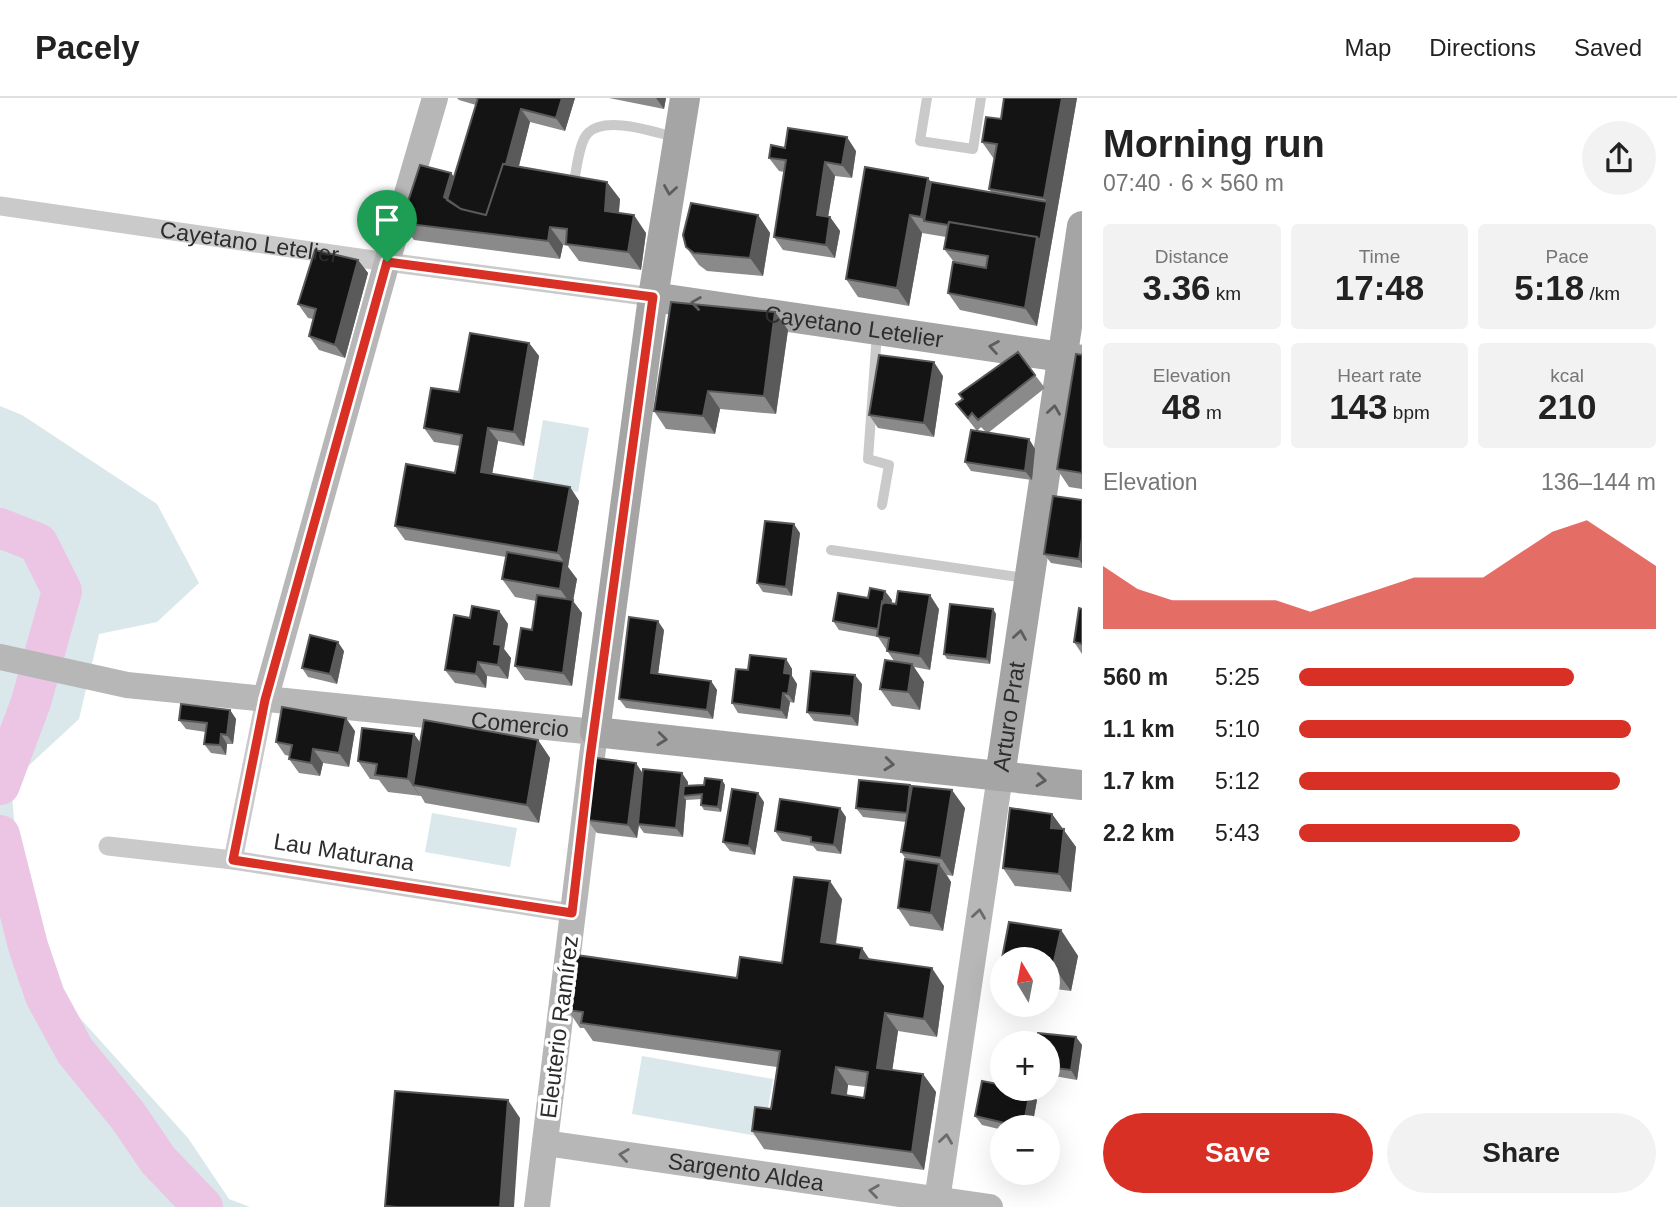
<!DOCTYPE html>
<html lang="en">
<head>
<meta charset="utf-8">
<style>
	:root { --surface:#fff; --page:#f2f2f2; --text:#222; --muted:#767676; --line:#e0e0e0; --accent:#d93025 }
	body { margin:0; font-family:Helvetica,sans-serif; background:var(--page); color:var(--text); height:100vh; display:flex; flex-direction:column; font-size:26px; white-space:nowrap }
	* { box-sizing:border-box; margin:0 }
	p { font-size:23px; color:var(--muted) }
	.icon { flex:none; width:38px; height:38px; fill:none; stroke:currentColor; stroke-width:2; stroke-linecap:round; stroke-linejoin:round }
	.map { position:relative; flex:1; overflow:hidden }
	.drawer { display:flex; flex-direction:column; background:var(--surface); width:595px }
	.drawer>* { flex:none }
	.needle { width:46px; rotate:350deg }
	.fabs { position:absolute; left:990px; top:849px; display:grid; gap:14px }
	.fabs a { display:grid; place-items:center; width:70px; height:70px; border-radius:50%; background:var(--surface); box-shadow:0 7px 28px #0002; font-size:35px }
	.pin { position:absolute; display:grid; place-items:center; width:60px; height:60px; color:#fff; margin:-72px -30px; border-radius:50% 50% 50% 0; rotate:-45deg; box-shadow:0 0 7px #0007 }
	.pin .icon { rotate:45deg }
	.round { display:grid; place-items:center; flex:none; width:74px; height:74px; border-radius:37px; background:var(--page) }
	.headline { display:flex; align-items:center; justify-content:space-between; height:119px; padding:0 21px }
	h1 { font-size:38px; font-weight:700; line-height:52px }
	.figures { display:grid; grid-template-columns:repeat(3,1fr); gap:10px; height:119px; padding:7px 21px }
	.figures div { display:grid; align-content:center; border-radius:7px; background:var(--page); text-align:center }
	.figures b { font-size:35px; font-weight:700 }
	.figures small { font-size:19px; font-weight:400 }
	.figures p { font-size:19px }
	.chart { height:196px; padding:14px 21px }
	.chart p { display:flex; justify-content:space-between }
	.chart svg { width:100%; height:126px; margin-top:7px; fill:var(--accent); opacity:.7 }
	.primary-button { display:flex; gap:14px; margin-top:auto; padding:14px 21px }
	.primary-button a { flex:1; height:80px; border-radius:42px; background:var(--accent); color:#fff; font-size:28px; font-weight:700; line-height:80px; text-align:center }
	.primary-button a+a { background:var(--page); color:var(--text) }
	ul { padding:0 21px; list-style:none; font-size:23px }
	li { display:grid; grid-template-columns:112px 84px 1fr; align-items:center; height:52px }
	li i { height:18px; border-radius:9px; background:var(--accent) }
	header { display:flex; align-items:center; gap:42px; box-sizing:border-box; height:98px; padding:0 35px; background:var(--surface); border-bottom:2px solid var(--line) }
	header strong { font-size:33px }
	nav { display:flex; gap:38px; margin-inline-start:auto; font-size:24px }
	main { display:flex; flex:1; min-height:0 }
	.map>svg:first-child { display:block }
</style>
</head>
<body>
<header>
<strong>Pacely</strong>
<nav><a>Map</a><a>Directions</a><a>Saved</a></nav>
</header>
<main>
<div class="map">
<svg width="1082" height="1109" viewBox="0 0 1082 1109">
	<rect width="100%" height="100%" fill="#fff"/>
	<path fill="#dae7eb" d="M0 308 22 317 157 406 199 485 157 524 99 536 79 621 11 684 18 771 70 909 188 1040 229 1101 250 1109H0Z
		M543 322 589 330 578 394 532 386Z
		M432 715 517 730 510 769 425 754Z
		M642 958 773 981 763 1039 632 1016Z"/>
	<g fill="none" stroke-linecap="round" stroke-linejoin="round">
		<path stroke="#ecc5e5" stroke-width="40" d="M0 430 38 445 62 493 31 604 0 687
			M0 737 28 848 45 898 75 953 128 1018 158 1062 203 1109"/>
		<path stroke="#cacaca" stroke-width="10" d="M927 0 920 43 973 51 981 0
			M574 83C577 70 579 44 588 35 605 17 654 34 675 39
			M877 235 868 361 889 367 882 407
			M831 452 1025 480"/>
		<g stroke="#cacaca" stroke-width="19">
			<path id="s1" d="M0 108 387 164 653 199"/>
			<path d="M108 748 233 762 572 815"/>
			<path d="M233 762 265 602"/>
		</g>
		<g stroke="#b7b7b7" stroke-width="26">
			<path id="s2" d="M0 559 127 587 595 634 537 1109"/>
			<path d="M265 602 387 164 435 0"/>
			<path id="s3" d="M545 1045 990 1109"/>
			<path d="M936 1109 1000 678"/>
		</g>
		<g stroke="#a5a5a5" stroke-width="30">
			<path d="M685 0 653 199 595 634 1082 687"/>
			<path id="s4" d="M653 199 1082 262"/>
			<path id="s5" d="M1000 678 1082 128"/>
		</g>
	</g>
	<path fill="#8a8a8a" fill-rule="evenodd" d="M457 0H575L565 33 530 24 519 68 620 101 619 115 646 135 641 172 579 163 568 148 563 147 560 161 414 142 401 125 451 75 454 79 476 7 459 2Z
		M609 0H666L664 11Z
		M1004 0H1077L1037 228 960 212 948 195 954 164 944 151 946 139 922 135 909 208 858 199 846 181 931 84 992 95 989 91 994 61 982 44 1001 21Z
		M785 50 856 53 852 80 835 78 828 119H830L840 133 835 160 783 152 774 139 784 74 779 73 769 60Z
		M758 117 770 135 763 178 707 173 699 167 686 149Z
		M358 162 368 175 345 260 319 252 309 238 313 221 308 220 298 206Z
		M775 214 788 232 776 316 720 311 715 336 666 331 654 313Z
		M529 245 539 258 524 348 498 343 492 376 570 389 579 403 568 469 577 481 573 503 582 515 572 588 525 582 515 568 532 532 536 503 515 499 502 481 506 459 405 442 395 428 455 375 460 348 434 344 424 330 459 294Z
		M1082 257V391L1069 389 1057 371Z
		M1035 277 1045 290 988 335 1029 341 1035 351 1032 382 971 373 965 364 987 335 981 329 977 333 966 319 956 306 962 301 959 296Z
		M943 278 934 339 878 330 869 317Z
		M1082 402V470L1051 465 1044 456Z
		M800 435 792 498 763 494 757 485Z
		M892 502 891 506 939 511 930 572 914 569 924 584 920 612 892 608 880 591 894 563 878 539 839 532 833 523Z
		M993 511 996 516 990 566 947 561 944 556Z
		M1082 511V556L1074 544Z
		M499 513 508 526 504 551 511 560 508 581 487 578 486 590 455 585 445 572 470 520Z
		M664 532 658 576 711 583 717 592 713 621 626 610 619 601Z
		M344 553 337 586 308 579 302 570Z
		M786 561 792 571V578L797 586 794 605 790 604 787 621 738 615 732 605 748 572Z
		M862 586 858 628 814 623 807 614Z
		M230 612 236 621 233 646H227L226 657 211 655 204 646 206 634 186 631 179 622Z
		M355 633 349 669 323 665 320 678 299 675 289 661 290 658 285 657 276 644Z
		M414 636 420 645 538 642 550 660 539 725 425 705 421 698 388 694 379 682 370 681 358 663Z
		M643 675 688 684V688L704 687 722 682 725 687 721 714 704 712 701 707 702 701 686 702 683 739 644 735 639 728 637 740 597 735 587 722Z
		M912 690 965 710 953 778 947 777 951 784 943 833 910 828 898 810 906 761 901 754 906 724 863 719 856 710Z
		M764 704 755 757 730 753 723 744Z
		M1052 716 1076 749 1071 794 1015 788 1003 770Z
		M846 719 841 756 817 753 813 748 782 743 775 733Z
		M842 801 836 847 869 861 944 888 937 939 898 933 892 972 923 976 936 994 924 1072 764 1051 752 1033 771 1011 777 969 593 943 584 930H580L568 912 737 880 782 865ZM848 987 865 989 864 1000 847 997Z
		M1061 832 1078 858 1071 893 1048 890V861L1002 860Z
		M1076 939 1082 947 1077 982 1048 977V945Z
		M1037 1002 1032 1029H1003V1032L982 1027 975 1018Z"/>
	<path fill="#5a5a5a" d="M562 0H575L565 33 556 20Z
		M656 0H666L664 11Z
		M1062 0H1077L1037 228 1025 210 1037 139 1047 104 1044 100Z
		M521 11 530 24 515 83 489 122Z
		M847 39 856 53 852 80 842 67Z
		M825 64 835 78 826 131 817 117Z
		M451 75 464 92 458 112 444 99Z
		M928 80 941 98 924 123 921 119Z
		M607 84 620 101 617 131 605 113Z
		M634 117 646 135 641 172 628 154Z
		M758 117 770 135 763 178 750 160Z
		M910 117 922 135 909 208 897 190Z
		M830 119 840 133 835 160 826 147Z
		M550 129 563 147 560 161 548 143Z
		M358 162 368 175 345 260 335 247Z
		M775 214 788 232 776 316 764 298Z
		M529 245 539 258 524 348 514 334Z
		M934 264 943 278 934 339 924 325Z
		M708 293 720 311 715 336 703 318Z
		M488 330 498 343 490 388 481 374Z
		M1029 341 1035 351 1032 382 1025 373Z
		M570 389 579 403 568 469 577 481 573 503 582 515 572 588 563 575 572 508 560 491 564 464 558 455Z
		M794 426 800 435 792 498 786 489Z
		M1082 440V466L1079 461Z
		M885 493 892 502 885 541 878 531Z
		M930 497 939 511 930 572 920 558Z
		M993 511 996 516 990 566 987 561Z
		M499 513 508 526 504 551 511 560 508 581 498 567 494 546Z
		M658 523 664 532 657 584 651 575Z
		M338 544 344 553 337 586 330 576Z
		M786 561 792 571V578L797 586 794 605 788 596 784 575Z
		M478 564 487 578 486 590 476 576Z
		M912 566 924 584 920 612 908 594Z
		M855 577 862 586 858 628 851 618Z
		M711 583 717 592 713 621 707 612Z
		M783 595 790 604 787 621 781 612Z
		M230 612 236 621 233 646 227 637Z
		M346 620 355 633 349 669 339 655Z
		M221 636 227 646 226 657 220 647Z
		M414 636 427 654 413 687 421 699 408 681Z
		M538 642 550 660 539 725 527 707Z
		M313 651 323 665 320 678 311 665Z
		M636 665 645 679 637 740 628 727Z
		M682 675 688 684 687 697 683 698 686 702 683 739 676 730Z
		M722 682 725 687 721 714 718 709Z
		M952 692 965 710 953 778 941 760Z
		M758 695 764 704 755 757 749 748Z
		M840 710 846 719 841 756 834 747Z
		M1052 716 1076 749 1071 794 1059 776 1051 730Z
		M939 766 951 784 943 833 931 815Z
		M830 783 842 801 833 862 821 844Z
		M1061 832 1078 858 1071 893 1053 868Z
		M862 850 874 868 860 860Z
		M932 870 944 888 937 939 924 921Z
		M885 915 898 933 890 988 877 970Z
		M1076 939 1082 947 1077 982 1071 972Z
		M836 969 848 987 844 1012 832 995Z
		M923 976 936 994 924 1072 912 1054Z
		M1030 993 1037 1002 1032 1029H1027L1024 1025Z
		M508 1002 520 1020 514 1109H500Z
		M1011 1022 1016 1029H1011L1009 1026Z"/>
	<path fill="#141414" stroke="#5a5a5a" stroke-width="2" fill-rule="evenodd" d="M478 0H562L556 20 521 11 506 66H503L486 117 461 111 447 102Z
		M1004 0H1062L1044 100 989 91 997 46 982 44 986 19 1001 21Z
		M788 30 847 39 842 67 825 64 817 117 830 119 826 147 774 139 786 62 769 60 771 47 785 50Z
		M503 66 607 84 605 113 634 117 628 154 566 146 567 131 550 129 548 143 401 125 420 67 451 75 444 99 461 111 486 117Z
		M865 69 928 80 921 119 910 117 897 190 846 181Z
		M931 84 1047 104 1040 143 1037 139 949 124 948 127 924 123Z
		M691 105 758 117 750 160 694 155 686 149 683 137Z
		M949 124 1037 139 1025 210 948 195 953 164 986 170 988 158 944 151Z
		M315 152 358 162 335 247 309 238 316 211 298 206Z
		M671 204 775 214 764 298 708 293 703 318 654 313Z
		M470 235 529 245 514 334 488 330 481 374 570 389 558 455 395 428 406 366 455 375 462 337 424 330 431 290 459 294Z
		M1018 254 1035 277 978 322 972 315 968 320 956 306 963 301 959 296Z
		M1076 256 1082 257V375L1057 371Z
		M879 257 934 264 924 325 869 317Z
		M971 332 1029 341 1025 373 965 364Z
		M1053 398 1082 402V440L1079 461 1044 456Z
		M765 423 794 426 786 489 757 485Z
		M507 454 564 464 560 491 502 481Z
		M870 490 885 493 883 505 882 504 878 531 833 523 838 495 868 500Z
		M898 493 930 497 920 558 887 553 889 540 877 538 882 504 896 506Z
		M537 497 573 502 563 575 515 568 521 530 532 532Z
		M950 506 993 511 987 561 944 556Z
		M472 508 499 513 494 546 501 547 498 567 478 564 476 576 445 572 454 517 470 520Z
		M1079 510 1082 511V546L1074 544Z
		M629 519 658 523 651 575 711 583 707 612 619 601Z
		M310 537 338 544 330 576 302 570Z
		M750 557 786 561 784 575 791 576 788 596 783 595 781 612 732 605 736 571 748 572Z
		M885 562 912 566 908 594 880 591Z
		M811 573 855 577 851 618 807 614Z
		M181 606 230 612 227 637 221 636 220 647 204 646 207 625 179 622Z
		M282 609 346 620 339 655 313 651 311 665 289 661 292 647 276 644Z
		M424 622 538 642 527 707 413 687Z
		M362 630 414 636 408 681 375 677 377 666 358 663Z
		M596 660 636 665 628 727 587 722Z
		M643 671 682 675 676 730 638 726Z
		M705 680 722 682 718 709 701 707 702 696 683 698 684 688 704 687Z
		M859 682 910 687 907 715 856 710Z
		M912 688 952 692 941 760 901 754Z
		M732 691 758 695 749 748 723 744Z
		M780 701 840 710 834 747 811 744V739L775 733Z
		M1010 710 1052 716 1051 730 1064 731 1059 776 1003 770Z
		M905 761 939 766 931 815 898 810Z
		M794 779 830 783 821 844 862 850 860 860 932 870 924 921 885 915 877 970 923 976 912 1054 752 1033 755 1009 771 1011 780 953 581 925 583 914 568 912 576 857 737 880 740 859 782 865ZM836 969 868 974 864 1000 832 995Z
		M1009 824 1061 832 1053 868 1048 867V861L1002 860Z
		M1038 935 1076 939 1071 972 1048 969V945H1036Z
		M982 983 1003 987V990H1019L1030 993 1024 1025 1011 1022 1009 1026 975 1018Z
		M395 993 508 1002 500 1109H397L385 1108Z"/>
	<defs><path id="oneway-chevron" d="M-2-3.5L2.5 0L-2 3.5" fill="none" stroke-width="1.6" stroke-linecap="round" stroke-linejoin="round" transform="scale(1.75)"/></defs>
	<g stroke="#5d5d5d">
		<use href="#oneway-chevron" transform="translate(670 92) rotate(99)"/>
		<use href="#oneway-chevron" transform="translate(696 205) rotate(-172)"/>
		<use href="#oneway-chevron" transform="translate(994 249) rotate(-171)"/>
		<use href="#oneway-chevron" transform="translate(1054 312) rotate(-82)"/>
		<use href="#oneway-chevron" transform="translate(1020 537) rotate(-81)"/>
		<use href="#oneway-chevron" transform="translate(662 641) rotate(6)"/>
		<use href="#oneway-chevron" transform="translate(889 666) rotate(6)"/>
		<use href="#oneway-chevron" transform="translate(1041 682) rotate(6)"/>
	</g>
	<g stroke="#6b6b6b">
		<use href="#oneway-chevron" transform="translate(979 816) rotate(-82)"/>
		<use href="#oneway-chevron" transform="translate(946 1041) rotate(-82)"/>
		<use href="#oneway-chevron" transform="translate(624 1057) rotate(-172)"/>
		<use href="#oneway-chevron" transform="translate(874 1093) rotate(-172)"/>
	</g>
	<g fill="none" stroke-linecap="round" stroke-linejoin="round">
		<g stroke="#fff" stroke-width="14">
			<path id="route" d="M387 164 653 199 590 660 572 815 233 762 265 602Z"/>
		</g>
		<use href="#route" stroke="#d93025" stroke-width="9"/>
	</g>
	<g text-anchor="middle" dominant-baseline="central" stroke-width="7" stroke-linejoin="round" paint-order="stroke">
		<g font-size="23" fill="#2d2d2d" stroke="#fff">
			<text stroke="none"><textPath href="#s1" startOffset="252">Cayetano Letelier</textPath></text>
			<text stroke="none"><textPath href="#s4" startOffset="203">Cayetano Letelier</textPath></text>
			<text stroke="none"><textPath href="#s5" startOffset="60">Arturo Prat</textPath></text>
			<text stroke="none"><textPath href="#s2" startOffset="525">Comercio</textPath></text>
			<text transform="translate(344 754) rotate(9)">Lau Maturana</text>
			<text transform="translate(559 929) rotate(-83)">Eleuterio Ramírez</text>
			<text stroke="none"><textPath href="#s3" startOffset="203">Sargento Aldea</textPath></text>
		</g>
	</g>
</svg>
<div class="fabs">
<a><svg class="needle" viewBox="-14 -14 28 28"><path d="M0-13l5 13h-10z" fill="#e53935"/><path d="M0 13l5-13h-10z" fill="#767676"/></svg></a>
<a>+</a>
<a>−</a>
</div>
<div class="pin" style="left:387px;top:164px;background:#1e9e55"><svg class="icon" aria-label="arrive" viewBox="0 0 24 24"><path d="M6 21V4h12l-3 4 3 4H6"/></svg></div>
</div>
<section class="drawer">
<div class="headline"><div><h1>Morning run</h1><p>07:40 · 6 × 560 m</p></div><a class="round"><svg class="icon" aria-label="share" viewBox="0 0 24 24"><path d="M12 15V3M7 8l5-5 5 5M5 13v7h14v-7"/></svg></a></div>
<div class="figures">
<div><p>Distance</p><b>3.36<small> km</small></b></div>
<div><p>Time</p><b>17:48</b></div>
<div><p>Pace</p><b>5:18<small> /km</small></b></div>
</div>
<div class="figures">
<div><p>Elevation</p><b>48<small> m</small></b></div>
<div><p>Heart rate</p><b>143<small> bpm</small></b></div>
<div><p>kcal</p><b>210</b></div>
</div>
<div class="chart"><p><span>Elevation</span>136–144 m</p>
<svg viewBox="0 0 160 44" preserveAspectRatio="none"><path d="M0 44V22L10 30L20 34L30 34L40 34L50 34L60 38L70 34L80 30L90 26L100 26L110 26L120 18L130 10L140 6L150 14L160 22V44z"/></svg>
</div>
<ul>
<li><b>560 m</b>5:25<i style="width:77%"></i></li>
<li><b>1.1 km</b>5:10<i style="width:93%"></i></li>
<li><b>1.7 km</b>5:12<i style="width:90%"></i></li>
<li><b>2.2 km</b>5:43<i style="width:62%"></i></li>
</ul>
<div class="primary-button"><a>Save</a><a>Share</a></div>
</section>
</main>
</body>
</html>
